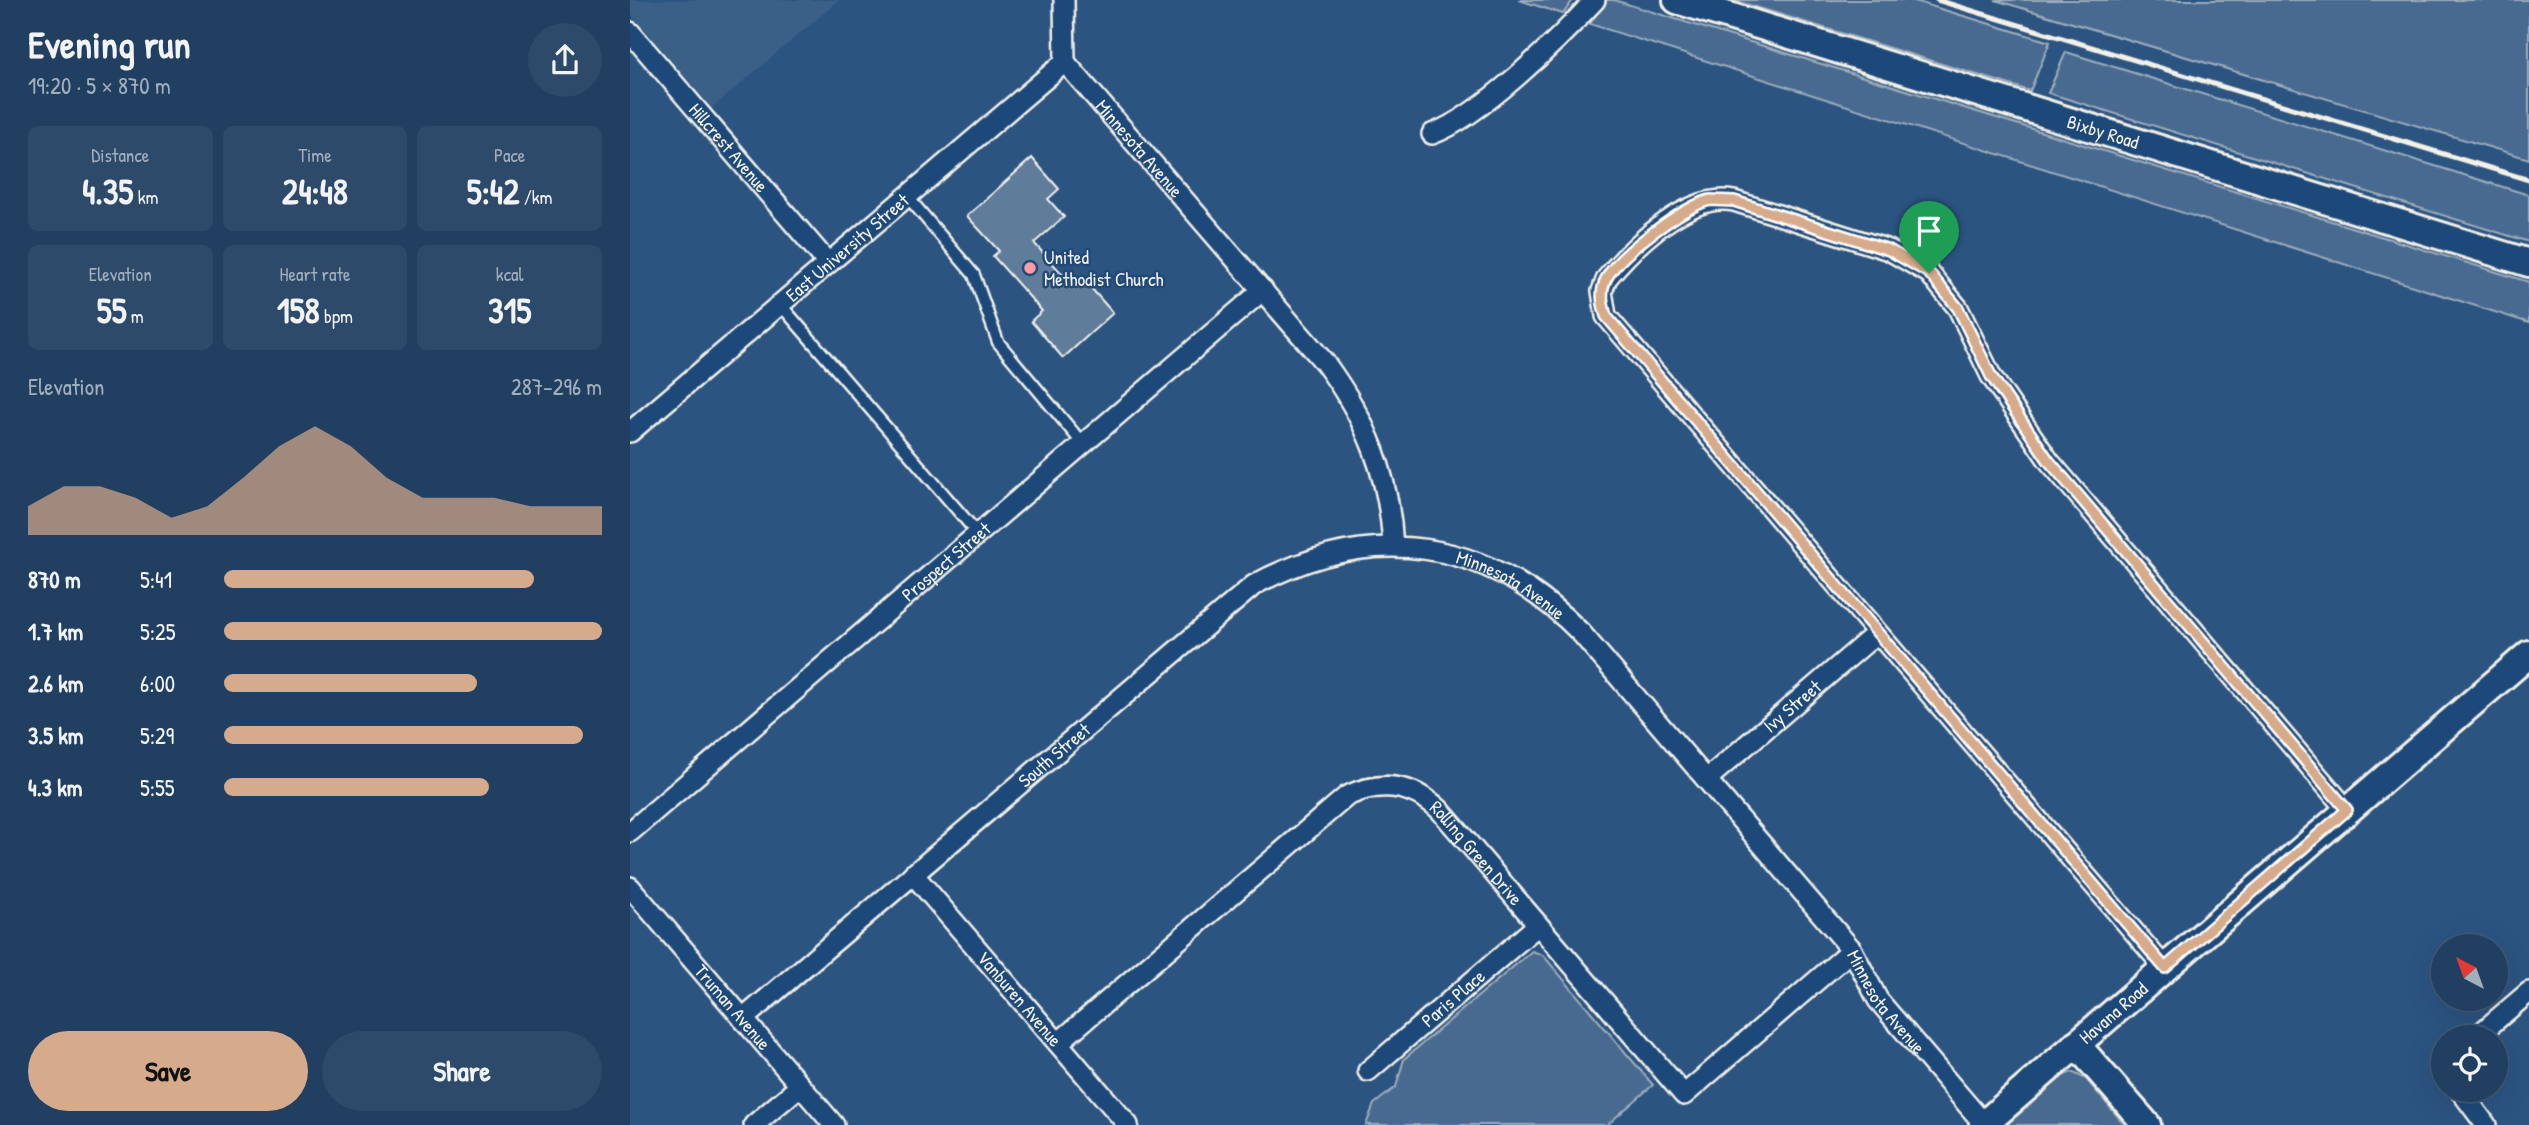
<!DOCTYPE html>
<html lang="en">
<head>
<meta charset="utf-8">
<style>
	:root { --surface:#213f61; --page:#2d4a6a; --text:#f1f3f6; --muted:#a2afbd; --line:#3e5876; --accent:#d6ab8b }
	body { margin:0; font-family:"Patrick Hand",sans-serif; background:var(--page); color:var(--text); height:100vh; display:flex; flex-direction:column; font-size:26px; white-space:nowrap }
	* { box-sizing:border-box; margin:0 }
	p { font-size:23px; color:var(--muted) }
	.icon { flex:none; width:38px; height:38px; fill:none; stroke:currentColor; stroke-width:2; stroke-linecap:round; stroke-linejoin:round }
	.map { position:relative; flex:1; overflow:hidden }
	.side { display:flex; flex-direction:column; background:var(--surface); width:630px }
	.side>* { flex:none }
	.needle { width:46px; rotate:319deg }
	.controls { position:absolute; left:1801px; top:934px; display:grid; gap:14px }
	.controls a { display:grid; place-items:center; width:77px; height:77px; border-radius:50%; background:var(--surface); box-shadow:0 7px 28px #0002,0 0 0 2px var(--line); font-size:35px }
	.pin { position:absolute; display:grid; place-items:center; width:60px; height:60px; color:#fff; margin:-72px -30px; border-radius:50% 50% 50% 0; rotate:-45deg; box-shadow:0 0 7px #0007 }
	.pin .icon { rotate:45deg }
	.round { display:grid; place-items:center; flex:none; width:74px; height:74px; border-radius:37px; background:var(--page) }
	.head { display:flex; align-items:center; justify-content:space-between; height:119px; padding:0 28px }
	h1 { font-size:38px; font-weight:700; line-height:52px }
	.metrics { display:grid; grid-template-columns:repeat(3,1fr); gap:10px; height:119px; padding:7px 28px }
	.metrics div { display:grid; align-content:center; border-radius:10px; background:var(--page); text-align:center }
	.metrics b { font-size:35px; font-weight:700 }
	.metrics small { font-size:19px; font-weight:400 }
	.metrics p { font-size:19px }
	.chart { height:196px; padding:14px 28px }
	.chart p { display:flex; justify-content:space-between }
	.chart svg { width:100%; height:126px; margin-top:7px; fill:var(--accent); opacity:.7 }
	.button { display:flex; gap:14px; margin-top:auto; padding:14px 28px }
	.button a { flex:1; height:80px; border-radius:42px; background:var(--accent); color:#111; font-size:28px; font-weight:700; line-height:80px; text-align:center }
	.button a+a { background:var(--page); color:var(--text) }
	ul { padding:0 28px; list-style:none; font-size:23px }
	li { display:grid; grid-template-columns:112px 84px 1fr; align-items:center; height:52px }
	li i { height:18px; border-radius:9px; background:var(--accent) }
	main { display:flex; flex:1; min-height:0 }
	.map>svg:first-child { display:block }
</style>
</head>
<body>
<main>
<section class="side">
<div class="head"><div><h1>Evening run</h1><p>19:20 · 5 × 870 m</p></div><a class="round"><svg class="icon" aria-label="share" viewBox="0 0 24 24"><path d="M12 15V3M7 8l5-5 5 5M5 13v7h14v-7"/></svg></a></div>
<div class="metrics">
<div><p>Distance</p><b>4.35<small> km</small></b></div>
<div><p>Time</p><b>24:48</b></div>
<div><p>Pace</p><b>5:42<small> /km</small></b></div>
</div>
<div class="metrics">
<div><p>Elevation</p><b>55<small> m</small></b></div>
<div><p>Heart rate</p><b>158<small> bpm</small></b></div>
<div><p>kcal</p><b>315</b></div>
</div>
<div class="chart"><p><span>Elevation</span>287–296 m</p>
<svg viewBox="0 0 160 44" preserveAspectRatio="none"><path d="M0 44V34L10 27L20 27L30 31L40 38L50 34L60 24L70 13L80 6L90 13L100 24L110 31L120 31L130 31L140 34L150 34L160 34V44z"/></svg>
</div>
<ul>
<li><b>870 m</b>5:41<i style="width:82%"></i></li>
<li><b>1.7 km</b>5:25<i style="width:100%"></i></li>
<li><b>2.6 km</b>6:00<i style="width:67%"></i></li>
<li><b>3.5 km</b>5:29<i style="width:95%"></i></li>
<li><b>4.3 km</b>5:55<i style="width:70%"></i></li>
</ul>
<div class="button"><a>Save</a><a>Share</a></div>
</section>
<div class="map">
<svg width="1899" height="1125" viewBox="0 0 1899 1125">
	<rect width="100%" height="100%" fill="#2c5481"/>
	<filter id="ink" filterUnits="userSpaceOnUse"><feTurbulence type="fractalNoise" baseFrequency=".0143" numOctaves="2"/><feDisplacementMap in="SourceGraphic" scale="14" xChannelSelector="R" yChannelSelector="G"/><feConvolveMatrix kernelMatrix="1 2 1 2 8 2 1 2 1" color-interpolation-filters="sRGB"/></filter>
	<g filter="url(#ink)">
		<path fill="#3b6088" d="M0 0H209L82 108 0 12Z"/>
		<path fill="#496b90" stroke="#9eaebc" stroke-width="2" d="M889 0H943L933 14Z
			M975 0H984L1899 282V323L960 24Z
			M1103 0H1281L1420 42 1400 91Z
			M1365 0H1899V159Z
			M1436 52 1899 195V242L1418 93Z
			M902 951 913 955 1023 1085 977 1125H736L744 1104 766 1087 774 1059Z
			M1442 1072 1456 1079 1495 1125H1374L1430 1077Z"/>
		<path fill="#5e7b9a" stroke="#f4f1e8" stroke-width="2" d="M402 158 429 189 418 199 434 217 404 243 445 288 454 280 483 313 433 358 401 321 412 311 363 256 369 251 337 216Z"/>
		<g fill="none" stroke-linecap="round" stroke-linejoin="round">
			<g stroke="#f4f1e8" stroke-width="15">
				<path id="lane" d="M277 196 344 275 368 342 453 444
					M150 304 348 534"/>
			</g>
			<g stroke="#f4f1e8" stroke-width="24">
				<g id="street">
					<path d="M434 0 435 62"/>
					<path id="s1" d="M0 32 197 262"/>
					<path id="s2" d="M435 62 695 363C737 420 759 475 763 546"/>
					<path d="M802 134C851 116 928 40 965 0"/>
					<path id="s3" d="M0 432 435 62"/>
					<path id="s4" d="M1077 779 1247 633"/>
					<path id="s5" d="M0 832 633 290"/>
					<path id="s6" d="M283 874 498 1125"/>
					<path id="s7" d="M0 887 204 1125"/>
					<path d="M1535 968 976 316 972 291 977 278C1004 245 1059 192 1104 201L1259 250 1299 273 1328 308 1361 376 1419 461 1717 810"/>
					<path id="s8" d="M113 1019 624 585C742 521 858 538 952 634L1222 950 1248 1000 1354 1124"/>
					<path d="M1845 1038 1899 992"/>
					<path id="s9" d="M428 1043 717 796C751 780 782 784 810 810L1054 1095 1222 950"/>
					<path id="s10" d="M738 1071 908 925"/>
					<path d="M1830 1090 1856 1125"/>
					<path d="M124 1125 170 1086"/>
				</g>
			</g>
			<g stroke="#f4f1e8" stroke-width="32">
				<g id="secondary">
					<path id="s11" d="M1047 0 1899 263"/>
					<path d="M1446 1044 1517 1125"/>
					<path id="s12" d="M1353 1125 1899 654"/>
				</g>
			</g>
			<use href="#lane" stroke="#1f4a7a" stroke-width="10"/>
			<use href="#street" stroke="#1f4a7a" stroke-width="19"/>
			<use href="#secondary" stroke="#1f4a7a" stroke-width="26"/>
			<path stroke="#f4f1e8" stroke-width="5" d="M1307 0 1899 180"/>
		</g>
	</g>
	<g fill="none" stroke-linecap="round" stroke-linejoin="round" filter="url(#ink)">
		<g stroke="#fff" stroke-width="14">
			<path id="route" d="M1080 200 1104 201 1259 250 1299 273 1328 308 1361 376 1419 461 1717 810 1535 968 976 316C972 303 970 291 976 279 989 254 1053 207 1080 200Z"/>
		</g>
		<use href="#route" stroke="#d6ab8b" stroke-width="9"/>
	</g>
	<circle fill="#ff9aa2" stroke="#1f4a7a" stroke-width="2.5" cx="400" cy="268" r="7"/>
	<g text-anchor="middle" dominant-baseline="central" stroke-width="5" stroke-linejoin="round" paint-order="stroke">
		<g font-size="19" fill="#f4f1e8" stroke="#1f4a7a">
			<text stroke="none"><textPath href="#s11" startOffset="446">Bixby Road</textPath></text>
			<text stroke="none"><textPath href="#s1" startOffset="152">Hillcrest Avenue</textPath></text>
			<text stroke="none"><textPath href="#s2" startOffset="114">Minnesota Avenue</textPath></text>
			<text stroke="none"><textPath href="#s3" startOffset="285">East University Street</textPath></text>
			<text stroke="none"><textPath href="#s5" startOffset="416">Prospect Street</textPath></text>
			<text stroke="none"><textPath href="#s8" startOffset="942">Minnesota Avenue</textPath></text>
			<text stroke="none"><textPath href="#s4" startOffset="112">Ivy Street</textPath></text>
			<text stroke="none"><textPath href="#s8" startOffset="408">South Street</textPath></text>
			<text stroke="none"><textPath href="#s9" startOffset="537">Rolling Green Drive</textPath></text>
			<text stroke="none"><textPath href="#s10" startOffset="112">Paris Place</textPath></text>
			<text stroke="none"><textPath href="#s6" startOffset="164">Vanburen Avenue</textPath></text>
			<text stroke="none"><textPath href="#s8" startOffset="1508">Minnesota Avenue</textPath></text>
			<text stroke="none"><textPath href="#s7" startOffset="158">Truman Avenue</textPath></text>
			<text stroke="none"><textPath href="#s12" startOffset="172">Havana Road</textPath></text>
		</g>
		<g font-size="19" fill="#f4f1e8" stroke="#1f4a7a" text-anchor="start">
			<text x="414" y="257">United<tspan x="414" dy="22">Methodist Church</tspan></text>
		</g>
	</g>
</svg>
<div class="controls">
<a><svg class="needle" viewBox="-14 -14 28 28"><path d="M0-13l5 13h-10z" fill="#e53935"/><path d="M0 13l5-13h-10z" fill="#a2afbd"/></svg></a>
<a><svg class="icon" aria-label="locate" viewBox="0 0 24 24"><circle cx="12" cy="12" r="6"/><path d="M12 2v4M12 18v4M2 12h4M18 12h4"/></svg></a>
</div>
<div class="pin" style="left:1299px;top:273px;background:#1e9e55"><svg class="icon" aria-label="arrive" viewBox="0 0 24 24"><path d="M6 21V4h12l-3 4 3 4H6"/></svg></div>
</div>
</main>
</body>
</html>
